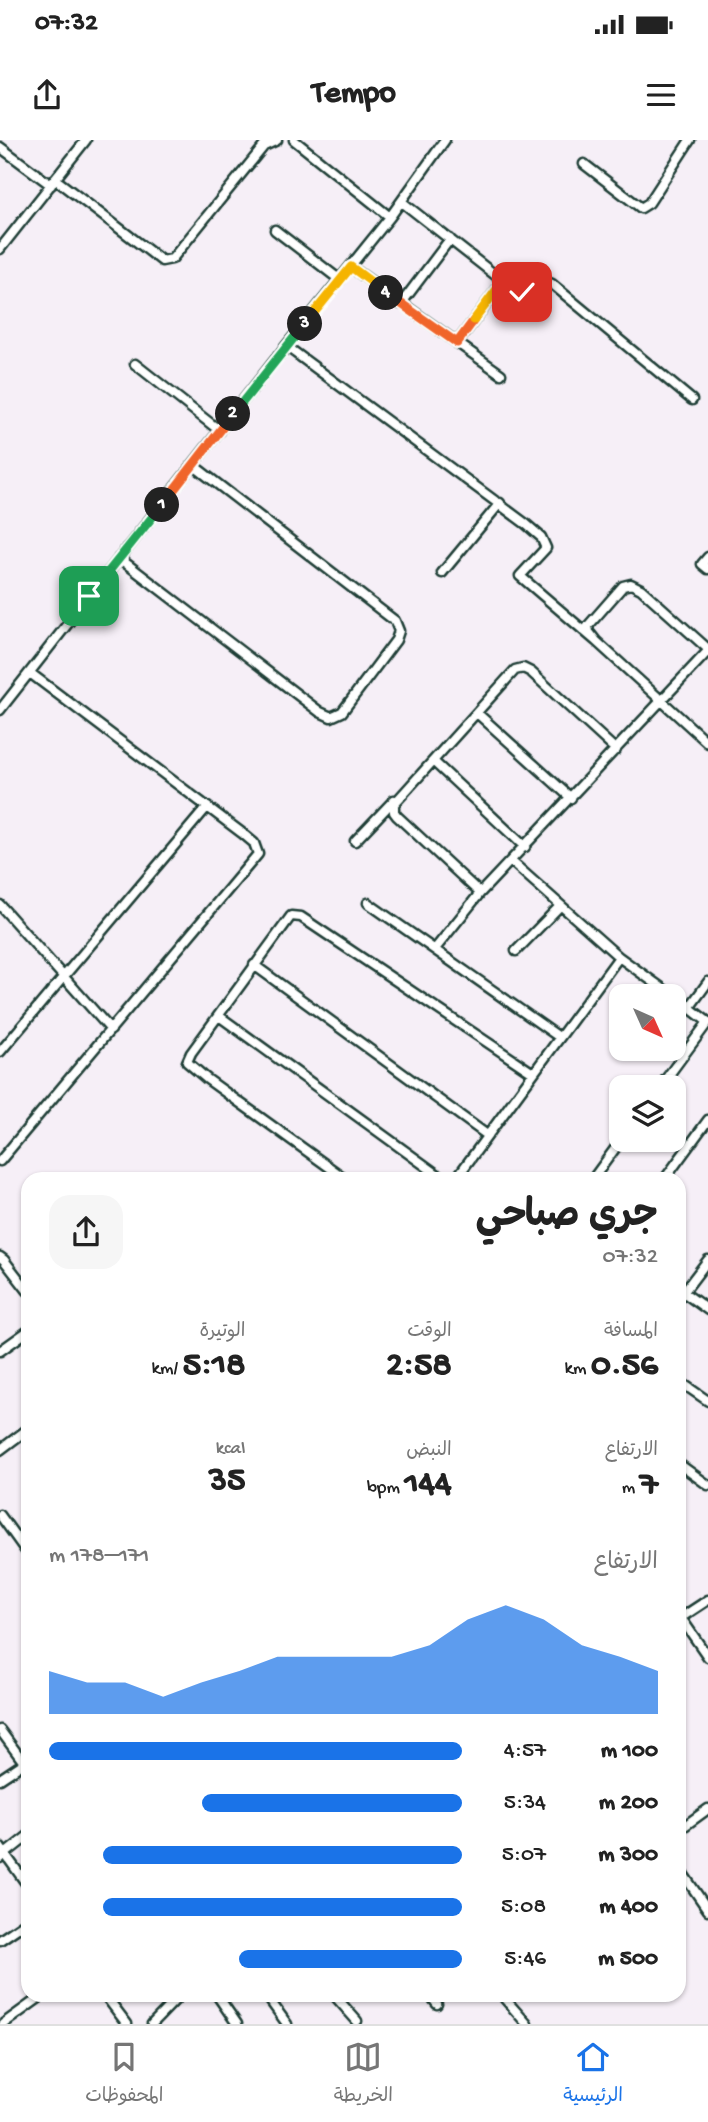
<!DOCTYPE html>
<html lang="ar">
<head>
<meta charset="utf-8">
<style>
	:root { --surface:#fff; --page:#f6f6f6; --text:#222; --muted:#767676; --line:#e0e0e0; --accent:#1a73e8 }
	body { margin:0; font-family:"Gochi Hand","Playpen Sans Arabic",sans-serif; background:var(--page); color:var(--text); direction:rtl; height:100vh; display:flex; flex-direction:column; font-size:26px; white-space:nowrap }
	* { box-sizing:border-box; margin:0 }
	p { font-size:23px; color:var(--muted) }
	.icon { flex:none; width:38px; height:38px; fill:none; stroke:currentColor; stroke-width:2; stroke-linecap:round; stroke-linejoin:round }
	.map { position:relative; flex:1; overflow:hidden; direction:ltr }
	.sheet { position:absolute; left:21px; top:1032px; width:665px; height:830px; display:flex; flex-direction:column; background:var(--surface); border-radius:21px; box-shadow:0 2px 5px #0004; direction:rtl }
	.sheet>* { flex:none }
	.needle { width:46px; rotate:135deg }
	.tools { position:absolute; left:609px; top:844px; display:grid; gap:14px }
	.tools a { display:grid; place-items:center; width:77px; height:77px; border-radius:14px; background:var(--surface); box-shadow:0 2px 5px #0004; font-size:35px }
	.pin { position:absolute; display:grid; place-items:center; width:60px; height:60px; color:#fff; margin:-30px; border-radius:14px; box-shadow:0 4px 10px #0006 }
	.km { position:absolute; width:35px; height:35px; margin:-18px; border-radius:50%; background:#222; color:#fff; font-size:19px; line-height:35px; text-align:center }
	.round { display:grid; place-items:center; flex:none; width:74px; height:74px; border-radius:21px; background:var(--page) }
	.head { display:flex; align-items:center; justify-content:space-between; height:119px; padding:0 28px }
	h1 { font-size:38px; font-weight:700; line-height:52px }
	.stats { display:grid; grid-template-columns:repeat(3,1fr); gap:10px; height:119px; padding:7px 28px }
	.stats div { display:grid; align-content:center }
	.stats b { font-size:35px; font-weight:700 }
	.stats small { font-size:19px; font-weight:400 }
	.stats p { font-size:19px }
	.chart { height:196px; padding:14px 28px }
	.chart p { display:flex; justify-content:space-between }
	.chart svg { width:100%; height:126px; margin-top:7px; fill:var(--accent); opacity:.7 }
	ul { padding:0 28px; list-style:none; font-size:23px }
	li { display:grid; grid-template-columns:112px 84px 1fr; align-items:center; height:52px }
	li i { height:18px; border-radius:9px; background:var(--accent) }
	.status { display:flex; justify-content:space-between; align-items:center; height:49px; padding:0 35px; background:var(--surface); direction:ltr }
	.status svg { height:19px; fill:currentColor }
	header { display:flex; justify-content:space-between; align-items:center; height:91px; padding:0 28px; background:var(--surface); font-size:32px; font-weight:700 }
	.dock { display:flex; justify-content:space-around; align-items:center; height:98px; border-top:2px solid var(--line); background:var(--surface); font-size:19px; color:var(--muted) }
	.dock a { display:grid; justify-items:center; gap:4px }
	.dock .active { color:var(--accent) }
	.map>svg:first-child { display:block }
</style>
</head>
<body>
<div class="status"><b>07:32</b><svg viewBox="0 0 49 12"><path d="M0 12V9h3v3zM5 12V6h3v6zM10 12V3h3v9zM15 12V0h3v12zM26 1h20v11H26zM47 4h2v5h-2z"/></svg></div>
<header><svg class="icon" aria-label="menu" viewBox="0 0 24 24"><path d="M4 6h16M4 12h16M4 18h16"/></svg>Tempo<svg class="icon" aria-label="share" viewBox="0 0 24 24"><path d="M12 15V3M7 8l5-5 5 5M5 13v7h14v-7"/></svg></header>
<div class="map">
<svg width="708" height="1884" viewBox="0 0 708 1884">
	<rect width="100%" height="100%" fill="#f6eff7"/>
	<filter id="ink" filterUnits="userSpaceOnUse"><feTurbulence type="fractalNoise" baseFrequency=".0143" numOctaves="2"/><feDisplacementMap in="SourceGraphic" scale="14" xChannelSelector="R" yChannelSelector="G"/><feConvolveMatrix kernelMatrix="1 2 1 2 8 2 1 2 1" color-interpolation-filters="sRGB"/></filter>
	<g filter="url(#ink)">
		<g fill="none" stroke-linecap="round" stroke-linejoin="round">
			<g stroke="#1f3d34" stroke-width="13">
				<path id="minor" d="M294 0 390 77
					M0 7 51 45
					M584 24 641 68 649 63 690 0
					M55 39 162 121 172 119 264 6 277 0
					M402 62 513 149 522 152 540 139 552 144 692 260
					M275 90 340 140
					M0 109 86 0
					M351 127 501 234
					M401 164 450 99
					M457 203 504 140
					M286 206 526 384 541 397 546 408 520 436 596 501
					M135 224 220 291
					M708 417 702 424 708 429
					M119 418 320 572 331 577 342 572 396 500 399 491 395 481 193 325
					M442 433 500 363
					M708 509 641 449 631 444 623 446 588 486 589 492 596 501 708 603
					M0 570 286 206 390 77 445 0
					M477 573 571 658
					M434 622 525 707
					M355 701 394 660
					M512 722 619 817
					M480 753 397 676 394 672V664L515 530 523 528 531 532 616 610
					M368 763 559 897
					M0 765 111 890
					M435 809 480 753 708 511
					M516 811 560 766
					M254 825 487 995
					M689 868 708 842
					M219 876 445 1040
					M0 912 207 667
					M660 947 708 882 674 856
					M0 1021 258 714 254 703 242 693 30 533
					M347 1040 207 939 187 922 191 913 291 776 301 777 533 933
					M455 1040 619 817 673 856
					M592 1040 622 999
					M664 1040 708 980
					M0 1117 4 1120 28 1151
					M683 1152 708 1170
					M679 1158 708 1120
					M0 1211 28 1191
					M679 1241 708 1261
					M0 1310 28 1289
					M679 1324 708 1345
					M0 1375 28 1414
					M681 1478 708 1517
					M679 1479 708 1460
					M0 1590 28 1628
					M0 1639 24 1623
					M679 1690 708 1669
					M0 1707 28 1746
					M0 1718 28 1696
					M679 1728 708 1770
					M0 1800 28 1781
					M105 1855 127 1884
					M217 1855 237 1884
					M266 1855 287 1884
					M334 1855 357 1881
					M430 1855 437 1864
					M504 1855 505 1859 527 1884
					M3 1884 43 1855
					M152 1884 180 1855"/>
			</g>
			<use href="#minor" stroke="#fff" stroke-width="8"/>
		</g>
	</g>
	<g fill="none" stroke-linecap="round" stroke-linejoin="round" filter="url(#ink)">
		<g stroke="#fff" stroke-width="14">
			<path id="split-1" d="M89 456 162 365"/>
		</g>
		<g stroke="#fff" stroke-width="14">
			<path id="split-2" d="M162 365 233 274"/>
		</g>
		<g stroke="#fff" stroke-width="14">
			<path id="split-3" d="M233 274 305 184"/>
		</g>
		<g stroke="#fff" stroke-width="14">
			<path id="split-4" d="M305 184 351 127 386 153"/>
		</g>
		<g stroke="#fff" stroke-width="14">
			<path id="split-5" d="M386 153 457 203 474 180"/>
		</g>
		<g stroke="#fff" stroke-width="14">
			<path id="split-6" d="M474 180 504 140 522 152"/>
		</g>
		<use href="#split-1" stroke="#22a559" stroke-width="9"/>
		<use href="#split-2" stroke="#f0652b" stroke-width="9"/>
		<use href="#split-3" stroke="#22a559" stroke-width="9"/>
		<use href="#split-4" stroke="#f5b400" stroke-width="9"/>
		<use href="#split-5" stroke="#f0652b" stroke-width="9"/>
		<use href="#split-6" stroke="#f5b400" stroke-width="9"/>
	</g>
</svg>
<div class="tools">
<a><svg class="needle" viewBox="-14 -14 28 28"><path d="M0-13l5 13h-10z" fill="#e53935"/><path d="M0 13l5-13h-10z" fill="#767676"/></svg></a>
<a><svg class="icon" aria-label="layers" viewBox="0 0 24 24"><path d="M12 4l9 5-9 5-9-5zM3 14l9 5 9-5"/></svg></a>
</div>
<div class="pin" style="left:89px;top:456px;background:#1e9e55"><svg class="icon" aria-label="arrive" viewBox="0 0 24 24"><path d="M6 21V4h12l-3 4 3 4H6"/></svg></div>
<div class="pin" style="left:522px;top:152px;background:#d93025"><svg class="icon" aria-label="check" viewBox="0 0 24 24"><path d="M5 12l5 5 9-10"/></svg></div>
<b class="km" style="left:162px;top:365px">1</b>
<b class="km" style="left:233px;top:274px">2</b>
<b class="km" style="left:305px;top:184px">3</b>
<b class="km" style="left:386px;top:153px">4</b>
<section class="sheet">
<div class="head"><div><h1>جري صباحي</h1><p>07:32</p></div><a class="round"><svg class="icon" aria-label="share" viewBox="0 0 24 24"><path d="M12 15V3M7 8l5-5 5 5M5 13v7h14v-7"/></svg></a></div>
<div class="stats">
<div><p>المسافة</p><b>0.56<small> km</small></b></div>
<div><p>الوقت</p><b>2:58</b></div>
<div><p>الوتيرة</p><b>5:18<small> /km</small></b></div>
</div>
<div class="stats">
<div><p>الارتفاع</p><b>7<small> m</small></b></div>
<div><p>النبض</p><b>144<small> bpm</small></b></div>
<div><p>kcal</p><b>35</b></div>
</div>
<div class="chart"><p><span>الارتفاع</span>171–178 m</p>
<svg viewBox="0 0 160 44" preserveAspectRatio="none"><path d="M0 44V29L10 33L20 33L30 38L40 33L50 29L60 24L70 24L80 24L90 24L100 20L110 11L120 6L130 11L140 20L150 24L160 29V44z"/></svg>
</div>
<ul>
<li><b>100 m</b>4:57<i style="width:100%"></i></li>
<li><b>200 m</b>5:34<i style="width:63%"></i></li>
<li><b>300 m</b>5:07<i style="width:87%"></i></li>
<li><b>400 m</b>5:08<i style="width:87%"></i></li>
<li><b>500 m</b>5:46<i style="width:54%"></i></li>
</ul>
</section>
</div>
<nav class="dock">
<a class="active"><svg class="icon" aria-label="home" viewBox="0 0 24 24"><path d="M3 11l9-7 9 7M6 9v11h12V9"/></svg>الرئيسية</a>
<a><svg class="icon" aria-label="map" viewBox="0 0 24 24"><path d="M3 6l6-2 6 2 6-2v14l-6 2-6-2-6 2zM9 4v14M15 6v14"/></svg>الخريطة</a>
<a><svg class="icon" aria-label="saved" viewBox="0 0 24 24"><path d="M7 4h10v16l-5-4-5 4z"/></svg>المحفوظات</a>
</nav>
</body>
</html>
